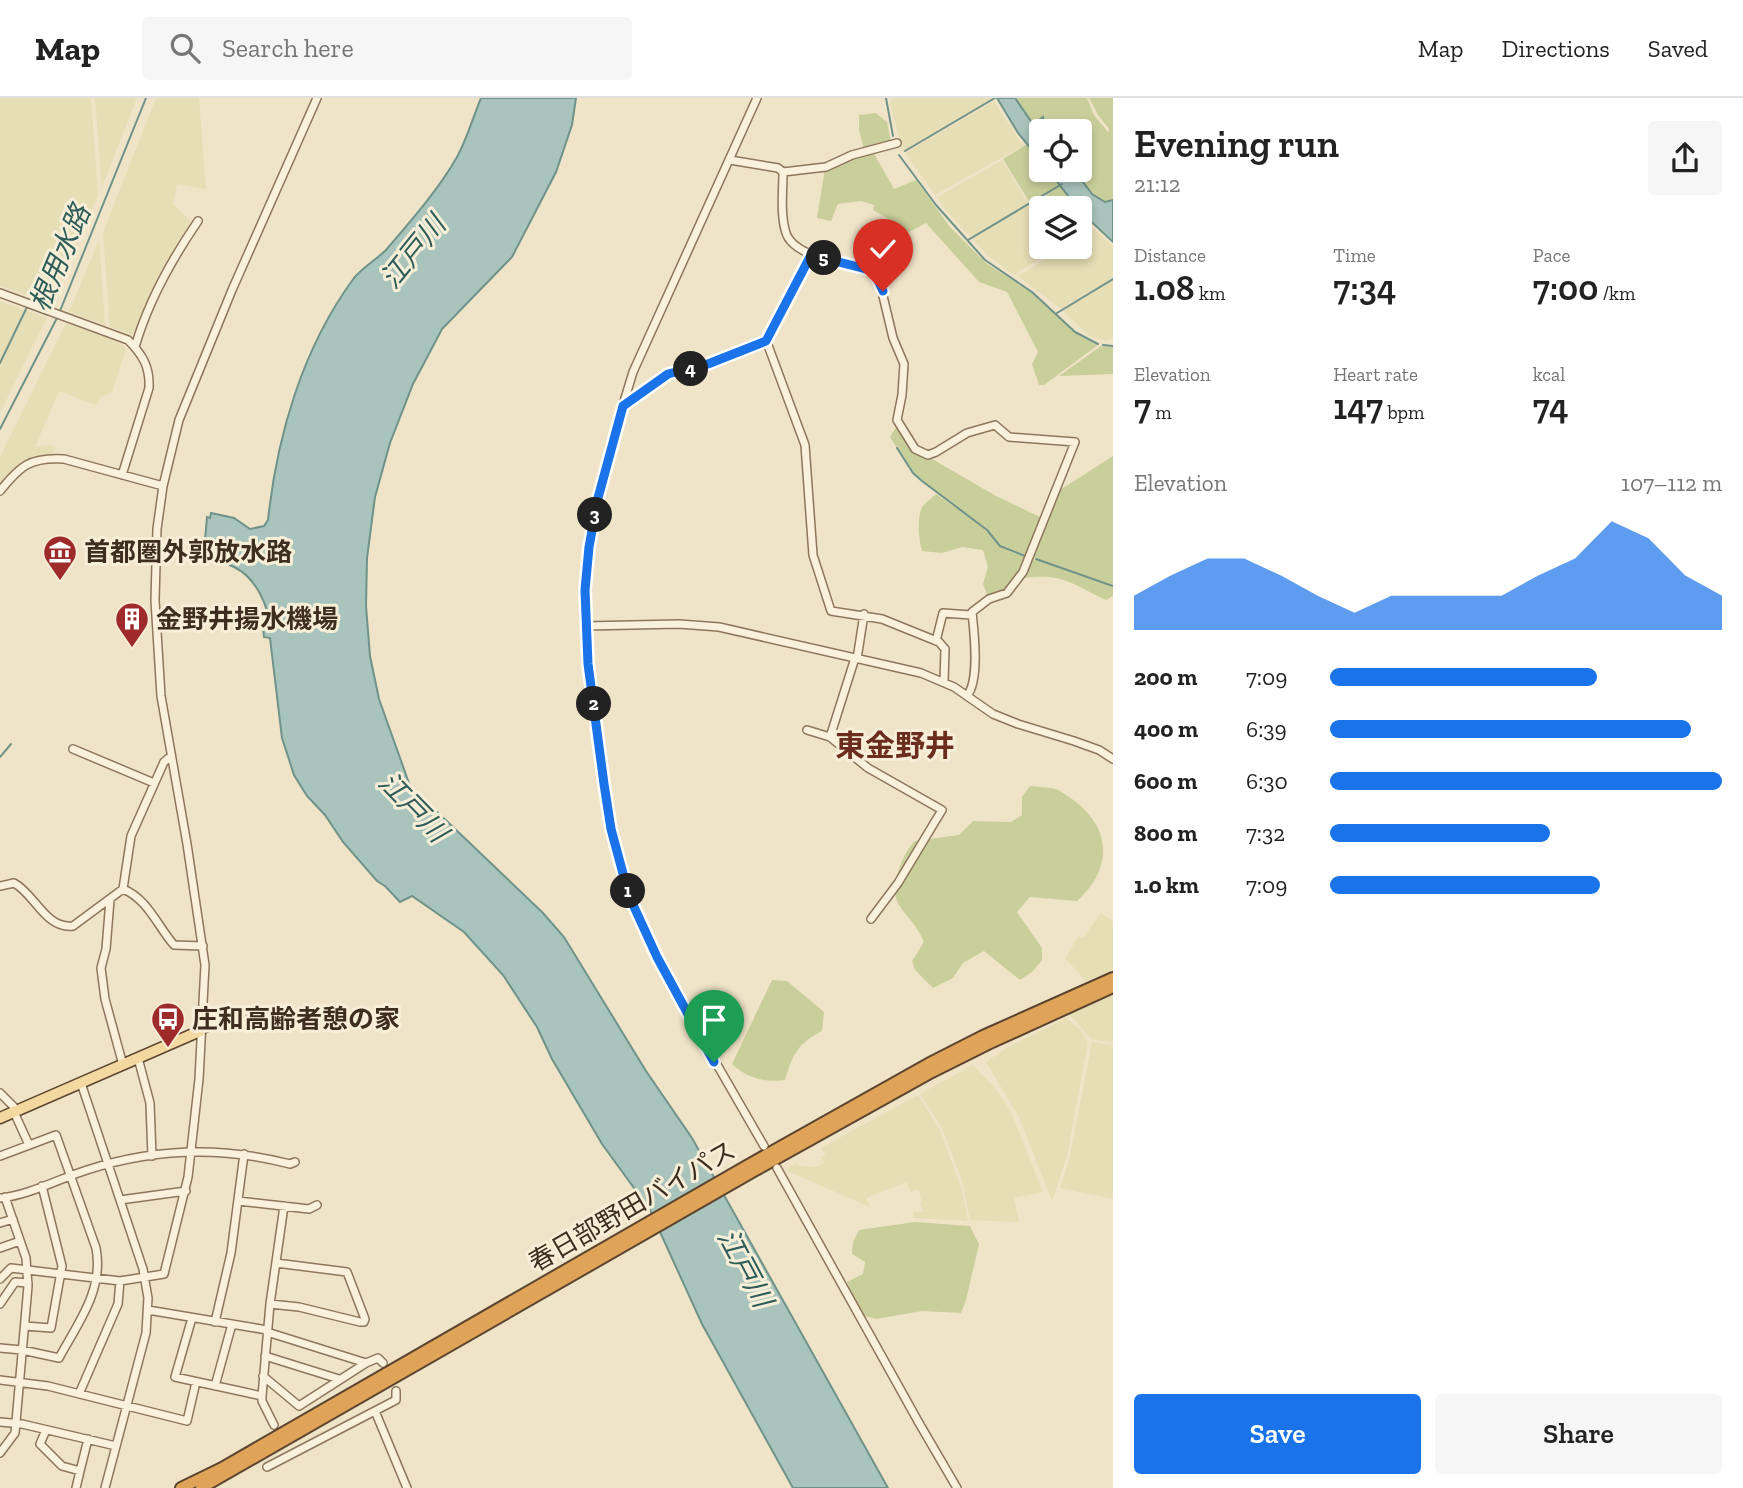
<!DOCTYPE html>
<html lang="en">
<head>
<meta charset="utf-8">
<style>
	:root { --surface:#fff; --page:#f6f6f6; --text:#222; --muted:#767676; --line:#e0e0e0; --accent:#1a73e8 }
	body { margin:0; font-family:"Zilla Slab","Noto Sans JP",serif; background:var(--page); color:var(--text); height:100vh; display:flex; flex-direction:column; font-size:26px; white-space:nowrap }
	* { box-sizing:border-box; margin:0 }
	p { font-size:23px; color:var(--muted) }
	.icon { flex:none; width:38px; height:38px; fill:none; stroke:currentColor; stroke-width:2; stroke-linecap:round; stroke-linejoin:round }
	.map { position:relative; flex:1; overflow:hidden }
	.side { display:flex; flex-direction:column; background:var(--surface); width:630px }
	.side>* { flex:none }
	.tools { position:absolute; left:1029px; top:21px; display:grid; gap:14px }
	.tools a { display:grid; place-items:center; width:63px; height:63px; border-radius:7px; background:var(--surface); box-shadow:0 4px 10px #0003; font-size:35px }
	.pin { position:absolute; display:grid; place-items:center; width:60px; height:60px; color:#fff; margin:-72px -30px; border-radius:50% 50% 50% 0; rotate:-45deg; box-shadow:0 0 7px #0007 }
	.pin .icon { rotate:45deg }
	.km { position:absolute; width:35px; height:35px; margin:-18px; border-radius:50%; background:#222; color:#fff; font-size:19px; line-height:35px; text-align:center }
	.round { display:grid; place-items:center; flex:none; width:74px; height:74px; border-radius:7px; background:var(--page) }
	.summary { display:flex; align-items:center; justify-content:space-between; height:119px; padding:0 21px }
	h1 { font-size:38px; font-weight:600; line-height:52px }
	.metrics { display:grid; grid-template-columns:repeat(3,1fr); gap:10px; height:119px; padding:7px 21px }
	.metrics div { display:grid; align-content:center }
	.metrics b { font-size:35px; font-weight:600 }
	.metrics small { font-size:19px; font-weight:400 }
	.metrics p { font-size:19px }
	.chart { height:196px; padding:14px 21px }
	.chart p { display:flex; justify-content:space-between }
	.chart svg { width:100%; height:126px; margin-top:7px; fill:var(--accent); opacity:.7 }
	.action { display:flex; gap:14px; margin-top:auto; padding:14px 21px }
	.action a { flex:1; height:80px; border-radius:7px; background:var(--accent); color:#fff; font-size:28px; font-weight:600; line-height:80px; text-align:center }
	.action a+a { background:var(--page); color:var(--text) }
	ul { padding:0 21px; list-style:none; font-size:23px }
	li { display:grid; grid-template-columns:112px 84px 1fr; align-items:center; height:52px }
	li i { height:18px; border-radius:9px; background:var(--accent) }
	header { display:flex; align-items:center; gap:42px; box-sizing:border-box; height:98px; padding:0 35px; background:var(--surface); border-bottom:2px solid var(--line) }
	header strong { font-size:33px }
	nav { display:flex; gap:38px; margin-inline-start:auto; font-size:24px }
	.search { width:490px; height:63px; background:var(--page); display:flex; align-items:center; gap:18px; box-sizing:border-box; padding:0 24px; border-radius:7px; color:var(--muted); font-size:26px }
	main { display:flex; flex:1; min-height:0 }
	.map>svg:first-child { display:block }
</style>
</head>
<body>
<header>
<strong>Map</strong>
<div class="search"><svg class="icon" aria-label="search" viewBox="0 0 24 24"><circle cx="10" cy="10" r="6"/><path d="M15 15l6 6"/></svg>Search here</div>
<nav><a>Map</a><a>Directions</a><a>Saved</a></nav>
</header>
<main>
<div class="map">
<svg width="1113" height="1390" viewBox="0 0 1113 1390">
	<rect width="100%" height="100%" fill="#f0e4c8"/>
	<path fill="#e6deb5" d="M0 0H91L98 97 53 206 0 188Z
		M95 0H137L102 89Z
		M156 0H199L206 91 177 86 173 106 191 123 161 173 133 237 110 229 103 134Z
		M893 0H991V1L903 54 890 5Z
		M994 3 1023 48 935 97 905 55Z
		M1002 62 1029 107 1044 98 1052 110H1041V149H1058L1014 177 987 157 944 110 937 99Z
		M1094 131 1113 148V180L1061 211 1018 178 1066 149H1080V140Z
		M99 142 105 227 69 214Z
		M1113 182V241L1106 243 1090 238 1062 212Z
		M0 203 47 220 0 315Z
		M66 225 114 241 126 251 112 294 101 299 96 307 59 293 35 349 49 347 56 350 53 355 24 364 13 371 0 387V359Z
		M1101 815 1113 823V872L1086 883 1065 860 1079 838 1083 840Z
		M1113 897V945L1091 941 1068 915Z
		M1066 920 1081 932 1088 945 1067 1058 1052 1103 1019 1019 986 964 1008 949Z
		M1092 944 1113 947V1101L1060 1090 1069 1062Z
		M973 967 995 990 1011 1014 1043 1094 1014 1100 1019 1124 970 1122 962 1083 942 1030 920 996Z
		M918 997 940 1032 962 1092 968 1123 913 1120V1114H923L920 1105 922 1104 918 1091 911 1094 906 1084 866 1100 870 1109 785 1072 796 1065 799 1068 815 1069 825 1065 821 1059 826 1057 821 1050Z"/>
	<path fill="#c9cf9b" d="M1015 0H1087L1094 17 1108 34 1109 31 1098 17 1089 0H1113V102L1105 104 1092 96 1074 72H1080V33H1044L1042 20 1033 26Z
		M876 15 887 24 891 44 864 52 859 32V17Z
		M1027 46 1041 63V72H1048L1078 110H1055L1046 96 1030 105 1003 61Z
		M872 52 894 91 916 82 950 129 987 166 1030 193 1080 238 1098 247 1044 287H1039L1032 266 1038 254 1007 194 979 184 926 125C915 131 901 139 889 137L890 122 873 112 874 107 861 103 838 106 831 123 817 120 825 71Z
		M1101 248 1113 249V276L1059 278Z
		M898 326 923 359 927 358 996 398 1042 420 1028 458 1001 447 985 430 931 390 910 371 890 339Z
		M1113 358V488L1079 476 1113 489V498L1106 502C1070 485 1064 475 1022 480L1033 461 1060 469 1033 459 1060 392Z
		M936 396C952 408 971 419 986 433 1005 450 1001 452 1028 459 1017 482 1012 491 988 499L983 486 988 469 983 452 962 449 942 455 922 453C919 442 916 418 923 408 926 404 932 400 936 396Z
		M1030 688C1037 689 1045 689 1052 690 1061 692 1069 699 1076 704 1113 733 1111 773 1077 803L1030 799 1017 814 1042 850V862L1032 874 1020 882 984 853 963 865 953 880 933 890 915 872 912 863 924 844C910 811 885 811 899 771 903 760 906 752 915 743L959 737 973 723 1011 724 1022 717V699Z
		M772 882 787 883 824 914 822 933C797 946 793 956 785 982 765 985 747 980 732 966Z
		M915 1124 970 1128 979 1146 966 1202 961 1215 922 1213 876 1221 862 1217 847 1184 863 1176 865 1164 852 1156 853 1144 859 1132Z"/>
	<path fill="#a9c4bc" stroke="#6f938a" stroke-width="2" d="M481 0H576L572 27 556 74 512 159 442 231 413 286 390 345 375 399 367 460 366 508 370 558 379 601 410 688 543 815 564 839 646 973 692 1040 888 1390H793L702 1226 650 1112 602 1046 552 961 537 929 503 877 464 834 412 798 400 804 385 788 377 783 343 744 325 717 307 698 294 677 282 640 270 540 264 539 263 530 269 529C269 507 255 479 234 469 226 465 216 462 208 458V454L204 453 207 419 210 420 211 415 234 420 250 431 264 428 268 422C277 337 303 249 354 180 363 169 376 162 386 152 410 124 439 91 457 59 467 41 473 19 481 0Z
		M997 0H1015L1033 26 1043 19 1044 33H1041V63L1018 35Z
		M1048 72H1074L1092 96 1105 104 1113 102V144L1080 113Z"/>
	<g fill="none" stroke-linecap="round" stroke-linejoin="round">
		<path stroke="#6f938a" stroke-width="2" d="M886 0 893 38
			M905 53 995 0
			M899 57 936 107 985 162 1032 194 1075 234 1098 246
			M968 142 1062 86
			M60 213 146 0
			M1057 215 1113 181
			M1103 247 1113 248
			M0 265 27 209 48 217
			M0 331 58 218
			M897 350 913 375 922 383 987 432 1000 448 1025 458
			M1036 461 1113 488
			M0 659 11 646"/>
		<g stroke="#8d765c" stroke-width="10">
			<path id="minor" d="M757 0 633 274 615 333 595 416 587 464 584 513 588 566 608 711 616 749 630 800 678 899 764 1048
				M730 62 778 70 783 74 826 69 852 57 897 45
				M783 74C783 93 780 116 786 135 794 160 850 167 874 173L878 177 893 240 904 266 902 297 897 322 915 351 928 357 936 354 967 335 995 327 1009 339 1075 344 1023 474 1007 495 989 501 972 514C974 533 980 582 967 598
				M0 195 128 242C143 257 150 269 149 290L122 377
				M766 242 805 347 813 457 831 513 882 521 939 544 945 551 944 584
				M135 249C148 204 172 161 198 123
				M623 308 669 276 708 266 766 242 811 157
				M0 393C20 368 30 359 64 361L163 388
				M585 528 679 526 719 529 921 575 954 589 993 616 1018 626 1074 643 1099 652 1113 661
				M936 543 943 515 971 517
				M857 561 864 516
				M807 632 830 639 868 670 942 712 898 785 871 821
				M830 639 855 560
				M73 651 154 685
				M0 788 14 785C35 796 45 831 73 828L123 791 131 738 164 664 171 658
				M123 791C148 801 158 829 174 847L203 848
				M110 802 106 851 101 870 105 901 123 967
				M200 933 244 914
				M138 960 150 1005 152 1058
				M81 985 143 1171 148 1200 146 1235 105 1390
				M0 995 17 1012
				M14 1014 29 1047
				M0 1058 56 1037 96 1150C104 1192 78 1225 59 1260L22 1252 0 1250
				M777 1070 919 1325 957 1390
				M0 1100C27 1098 61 1080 87 1072 155 1050 221 1048 290 1066L295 1064
				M120 1102 186 1093
				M238 1103 309 1111 317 1107
				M0 1125 13 1121
				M0 1150 20 1143
				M0 1181 11 1170 120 1183 164 1176 188 1079 199 981 205 867 187 746 161 598 155 502 157 431 163 388 179 322 232 192 317 0
				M0 1206 15 1184 28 1185
				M270 1206 299 1209 360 1224H364L365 1221 347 1174 276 1165
				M148 1212 267 1232
				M192 1220 175 1279 262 1298
				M215 1224 231 1155 244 1056
				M25 1228 51 1230 62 1168 42 1088
				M267 1234 366 1265
				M265 1258 339 1281
				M263 1278 299 1308 366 1265 378 1260 383 1265
				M0 1282 48 1288 187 1323 196 1284
				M215 1288 232 1226
				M79 1296 118 1206 120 1183
				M375 1313 407 1390
				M0 1324 22 1326 116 1348
				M274 1327 262 1303V1298L270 1206 284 1108
				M46 1332 40 1346 62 1368 80 1373 88 1341
				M0 1355 15 1335 28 1188 26 1160 5 1099
				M267 1369 396 1302V1293
				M76 1390 80 1373"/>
		</g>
		<g stroke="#5b4430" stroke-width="13">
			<path id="major" d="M0 1020 200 933"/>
		</g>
		<g stroke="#5b4430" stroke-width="14">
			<path id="highway" d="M181 1390 222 1370 750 1066 928 966 983 938 1113 880
				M201 1390 754 1073 932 974 988 946 1113 889"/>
		</g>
		<use href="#minor" stroke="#faf1dc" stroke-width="7"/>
		<use href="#major" stroke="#f3d9a0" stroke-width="10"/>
		<use href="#highway" stroke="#e0a458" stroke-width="10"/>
	</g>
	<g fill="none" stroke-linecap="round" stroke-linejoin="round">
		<g stroke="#fff" stroke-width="14">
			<path id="route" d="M714 964 657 859 630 800 625 783 611 731 604 686 588 566 585 492 589 449 598 400 623 308 668 276 708 266 766 243 811 157 874 173 883 193"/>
		</g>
		<use href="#route" stroke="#1a73e8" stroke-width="9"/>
	</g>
	<defs>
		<g id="museum-pin" transform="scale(1.75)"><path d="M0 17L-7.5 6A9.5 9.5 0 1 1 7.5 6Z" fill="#9e2a2b" stroke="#f7eed8"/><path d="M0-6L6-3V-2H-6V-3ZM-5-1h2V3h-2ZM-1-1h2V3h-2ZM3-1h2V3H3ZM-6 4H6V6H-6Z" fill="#fff"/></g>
		<g id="building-pin" transform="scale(1.75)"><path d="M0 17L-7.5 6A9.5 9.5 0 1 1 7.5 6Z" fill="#9e2a2b" stroke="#f7eed8"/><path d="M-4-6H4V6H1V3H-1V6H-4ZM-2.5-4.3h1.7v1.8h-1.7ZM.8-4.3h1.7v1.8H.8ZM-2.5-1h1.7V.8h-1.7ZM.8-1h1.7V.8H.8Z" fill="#fff"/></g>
		<g id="bus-pin" transform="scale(1.75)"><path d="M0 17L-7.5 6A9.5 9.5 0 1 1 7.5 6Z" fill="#9e2a2b" stroke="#f7eed8"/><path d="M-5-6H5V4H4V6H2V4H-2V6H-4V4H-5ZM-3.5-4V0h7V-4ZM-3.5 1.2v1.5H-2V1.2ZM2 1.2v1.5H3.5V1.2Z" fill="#fff"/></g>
	</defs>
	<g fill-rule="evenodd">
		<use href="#museum-pin" x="60" y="454"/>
		<use href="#building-pin" x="132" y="521"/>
		<use href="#bus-pin" x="168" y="921"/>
	</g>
	<g text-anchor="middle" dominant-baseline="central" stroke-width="6" stroke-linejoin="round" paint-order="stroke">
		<g font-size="26" font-weight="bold" fill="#3d2e20" stroke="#f7eed8" text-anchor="start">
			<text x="84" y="454">首都圏外郭放水路</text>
			<text x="156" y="521">金野井揚水機場</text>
			<text x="192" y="921">庄和高齢者憩の家</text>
		</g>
		<g font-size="26" fill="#3d2e20" stroke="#f7eed8">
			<text transform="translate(632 1108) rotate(-30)">春日部野田バイパス</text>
		</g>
		<g font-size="28" font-style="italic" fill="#2f5d5a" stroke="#f7eed8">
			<text transform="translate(413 154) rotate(-51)">江戸川</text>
			<text transform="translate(60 160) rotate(-67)">根用水路</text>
			<text transform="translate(413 709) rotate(46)">江戸川</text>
			<text transform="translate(745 1170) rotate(62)">江戸川</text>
		</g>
		<g font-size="30" font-weight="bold" fill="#6b2e1e" stroke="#f7eed8">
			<text x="895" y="648">東金野井</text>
		</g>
	</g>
</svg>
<div class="tools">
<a><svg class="icon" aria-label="locate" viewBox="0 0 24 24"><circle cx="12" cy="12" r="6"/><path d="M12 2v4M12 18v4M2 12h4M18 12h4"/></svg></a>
<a><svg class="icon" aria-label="layers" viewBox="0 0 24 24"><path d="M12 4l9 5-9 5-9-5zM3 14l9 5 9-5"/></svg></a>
</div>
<div class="pin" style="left:714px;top:964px;background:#1e9e55"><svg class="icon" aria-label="arrive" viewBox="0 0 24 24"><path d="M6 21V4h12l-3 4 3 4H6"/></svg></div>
<div class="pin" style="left:883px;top:193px;background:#d93025"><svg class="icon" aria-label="check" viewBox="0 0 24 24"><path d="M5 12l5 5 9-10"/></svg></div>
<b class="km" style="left:628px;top:793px">1</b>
<b class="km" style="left:594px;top:606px">2</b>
<b class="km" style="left:595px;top:417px">3</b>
<b class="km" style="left:691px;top:271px">4</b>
<b class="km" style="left:824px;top:160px">5</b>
</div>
<section class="side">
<div class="summary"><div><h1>Evening run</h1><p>21:12</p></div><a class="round"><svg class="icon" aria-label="share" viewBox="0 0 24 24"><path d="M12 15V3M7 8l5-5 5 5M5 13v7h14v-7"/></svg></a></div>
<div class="metrics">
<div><p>Distance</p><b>1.08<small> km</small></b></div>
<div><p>Time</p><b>7:34</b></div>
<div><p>Pace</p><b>7:00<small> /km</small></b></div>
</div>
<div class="metrics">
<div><p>Elevation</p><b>7<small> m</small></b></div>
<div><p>Heart rate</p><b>147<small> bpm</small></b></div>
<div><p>kcal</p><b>74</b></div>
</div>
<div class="chart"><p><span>Elevation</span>107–112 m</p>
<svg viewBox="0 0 160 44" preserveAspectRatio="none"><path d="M0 44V32L10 25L20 19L30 19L40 25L50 32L60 38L70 32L80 32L90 32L100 32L110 25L120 19L130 6L140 12L150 25L160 32V44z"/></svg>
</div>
<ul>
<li><b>200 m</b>7:09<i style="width:68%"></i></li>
<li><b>400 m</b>6:39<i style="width:92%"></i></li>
<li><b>600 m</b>6:30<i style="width:100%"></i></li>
<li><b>800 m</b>7:32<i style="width:56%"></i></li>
<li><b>1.0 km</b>7:09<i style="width:69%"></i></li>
</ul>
<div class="action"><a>Save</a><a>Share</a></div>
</section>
</main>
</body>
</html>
